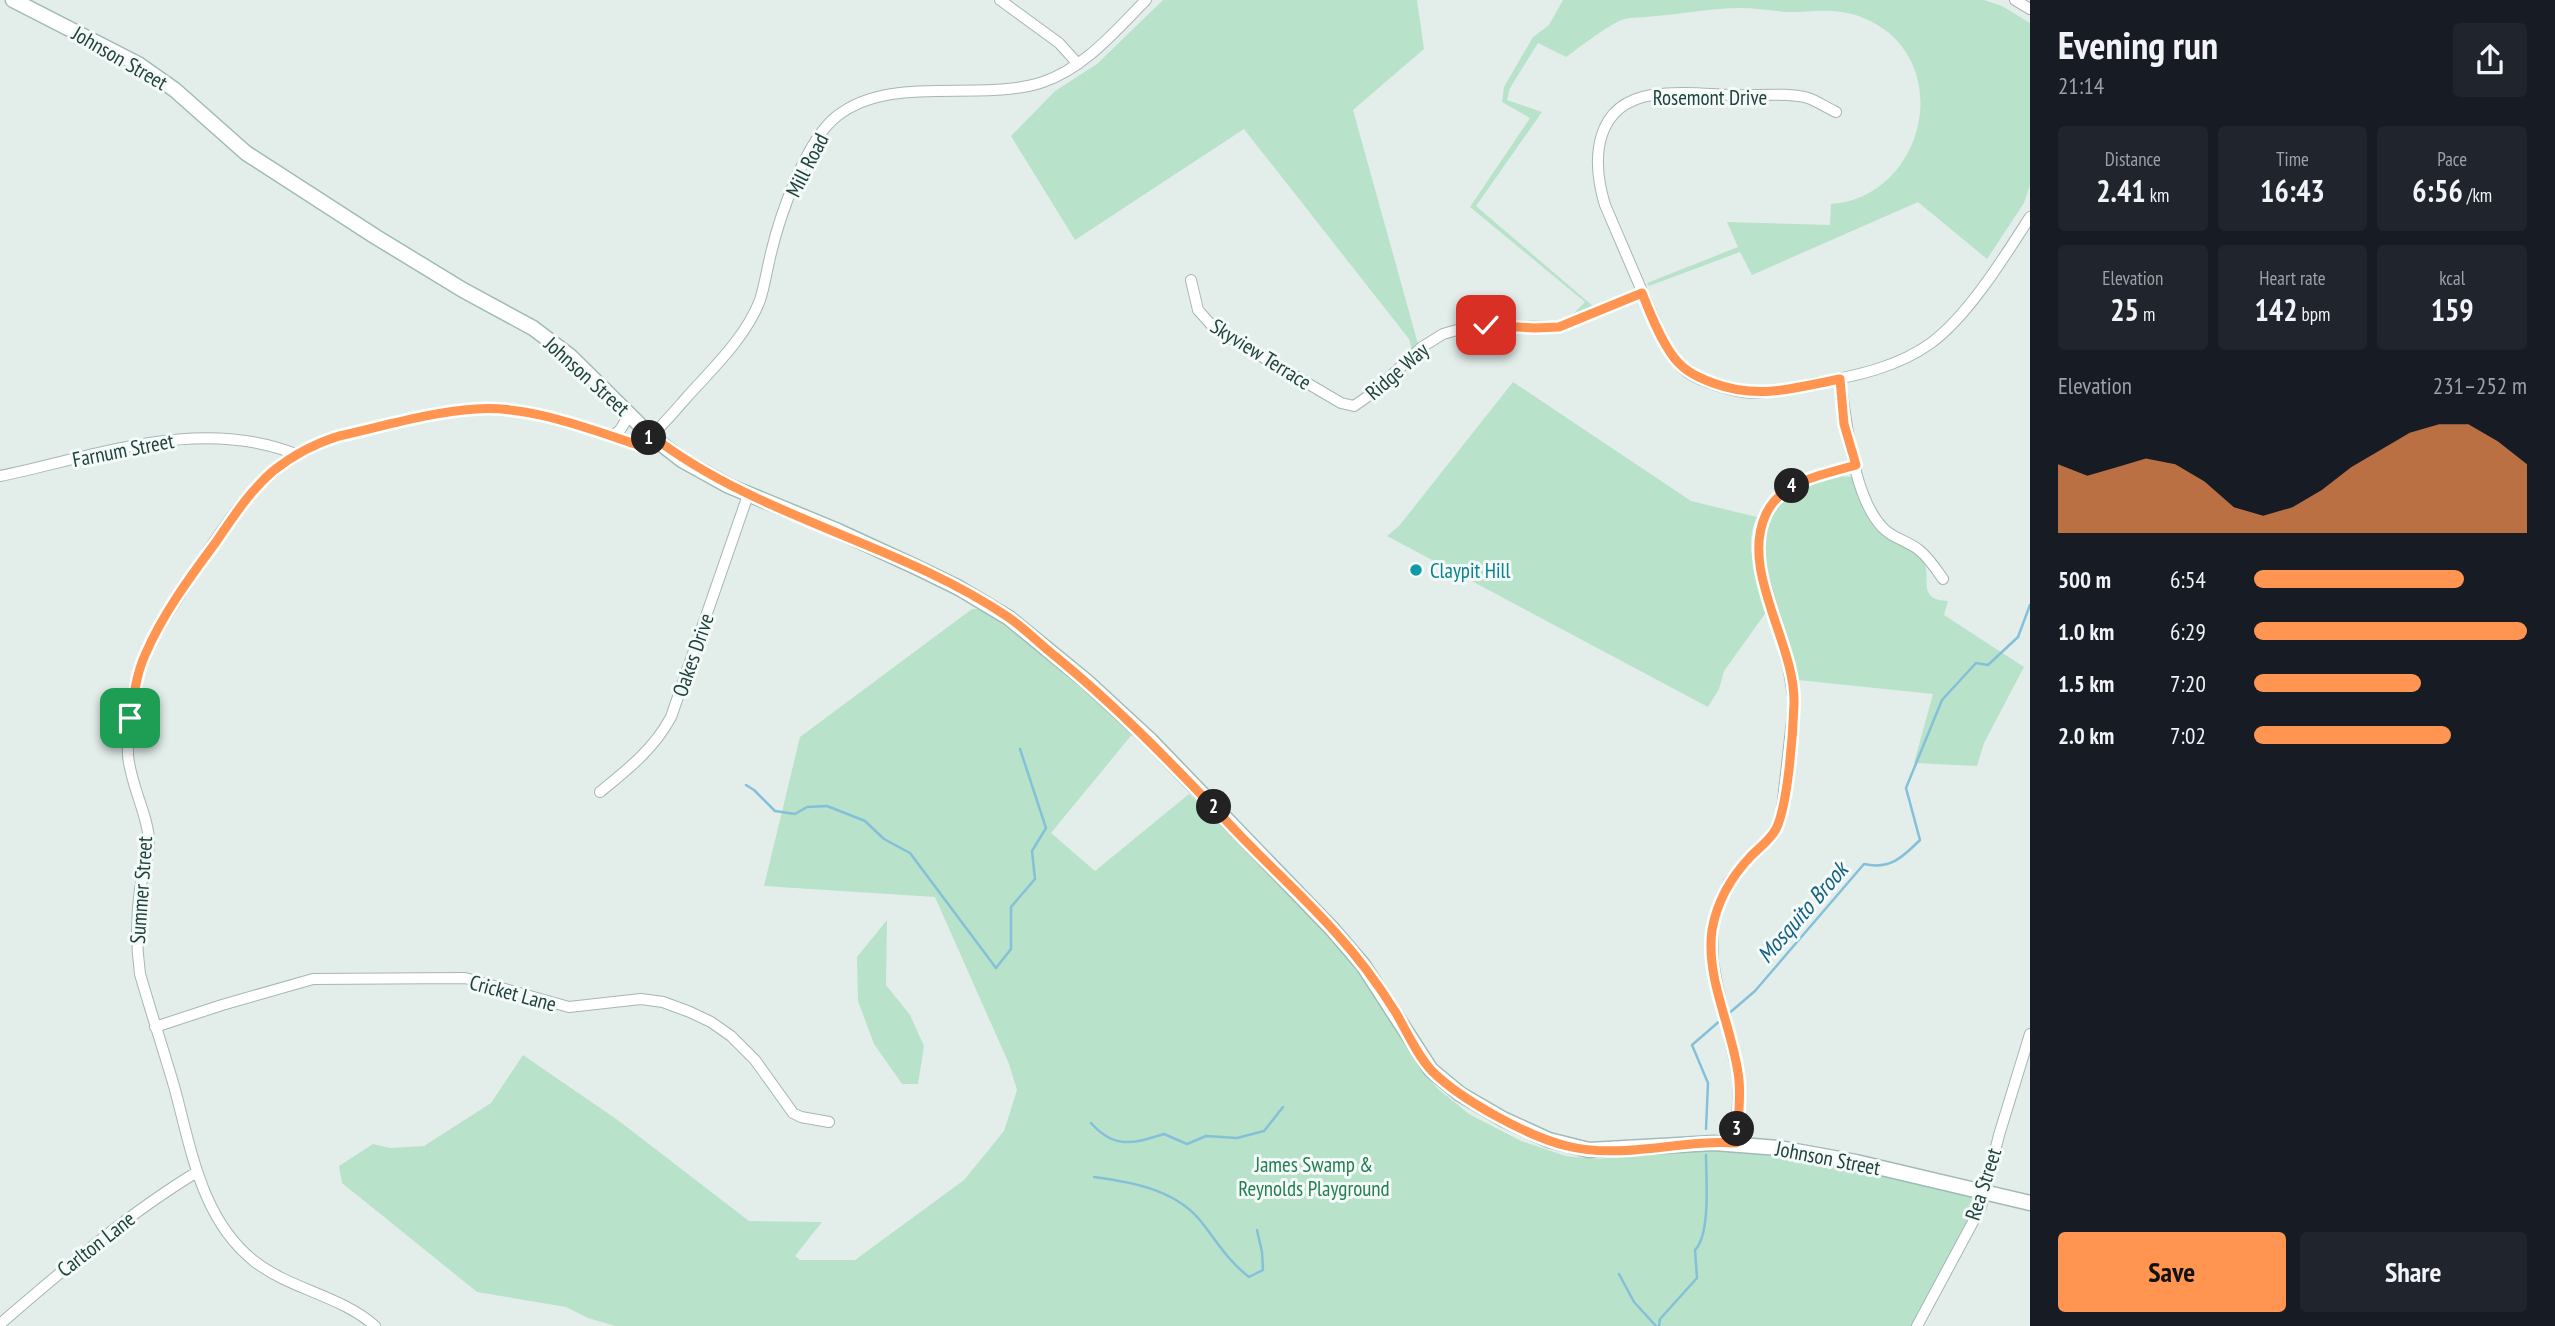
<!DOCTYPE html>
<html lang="en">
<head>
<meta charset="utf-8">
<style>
	:root { --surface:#171b24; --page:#20242c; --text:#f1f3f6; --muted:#9ea1a6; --accent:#ff9550 }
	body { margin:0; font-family:"PT Sans Narrow",sans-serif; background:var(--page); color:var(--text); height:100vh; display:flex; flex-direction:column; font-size:26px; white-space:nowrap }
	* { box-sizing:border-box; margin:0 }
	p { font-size:23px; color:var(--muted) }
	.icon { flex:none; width:38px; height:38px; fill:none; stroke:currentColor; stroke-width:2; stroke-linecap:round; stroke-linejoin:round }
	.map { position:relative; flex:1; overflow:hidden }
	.sheet { display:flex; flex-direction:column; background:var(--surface); width:525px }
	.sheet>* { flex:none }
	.pin { position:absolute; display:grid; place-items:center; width:60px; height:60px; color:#fff; margin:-30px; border-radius:14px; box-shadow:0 4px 10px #0006 }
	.km { position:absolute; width:35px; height:35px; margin:-18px; border-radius:50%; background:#222; color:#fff; font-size:19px; line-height:35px; text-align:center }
	.round { display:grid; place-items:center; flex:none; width:74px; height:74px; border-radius:7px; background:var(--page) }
	.summary { display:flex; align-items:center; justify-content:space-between; height:119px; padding:0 28px }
	h1 { font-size:38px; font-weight:600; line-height:52px }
	.stats { display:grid; grid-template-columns:repeat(3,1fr); gap:10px; height:119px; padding:7px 28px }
	.stats div { display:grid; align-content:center; border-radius:7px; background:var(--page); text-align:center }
	.stats b { font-size:30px; font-weight:600 }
	.stats small { font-size:19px; font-weight:400 }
	.stats p { font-size:19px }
	.chart { height:196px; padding:14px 28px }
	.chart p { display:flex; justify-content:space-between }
	.chart svg { width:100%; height:126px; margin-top:7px; fill:var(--accent); opacity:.7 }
	.primary-button { display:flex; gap:14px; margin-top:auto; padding:14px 28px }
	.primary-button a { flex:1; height:80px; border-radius:7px; background:var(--accent); color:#111; font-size:28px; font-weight:600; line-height:80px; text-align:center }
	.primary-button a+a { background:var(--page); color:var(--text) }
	ul { padding:0 28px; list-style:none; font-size:23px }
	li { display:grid; grid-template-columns:112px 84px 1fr; align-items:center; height:52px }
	li i { height:18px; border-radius:9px; background:var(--accent) }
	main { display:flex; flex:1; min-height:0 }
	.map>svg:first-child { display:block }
</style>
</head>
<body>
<main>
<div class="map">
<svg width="2030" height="1326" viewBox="0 0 2030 1326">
	<rect width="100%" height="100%" fill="#e3eeeb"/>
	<path fill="#b9e2ca" d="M1163 0H1417L1424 49 1353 110 1418 344 1412 350 1409 339 1244 129 1075 240 1011 136 1055 91 1097 64Z
		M1563 0H1984L2002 6 2030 23V185L2024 203 1987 259 1918 202 1752 275 1740 252 1649 286 1647 283 1738 247 1727 222 1830 225 1831 204C1914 199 1952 87 1889 33 1875 22 1858 14 1841 12 1824 9 1805 12 1788 12 1772 11 1756 8 1740 8 1712 8 1683 14 1656 16 1645 18 1629 16 1619 21 1601 30 1583 45 1566 57L1538 43 1510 88 1507 100 1542 112 1476 206 1594 307 1570 317 1585 302 1470 207 1530 118 1502 102 1504 87 1533 37 1549 25Z
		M1513 382 1691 501 1757 517C1742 547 1759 582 1767 611L1724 671 1719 689 1708 707 1387 536 1399 526Z
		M1839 476 1852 477C1863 494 1863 515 1878 531 1891 543 1914 547 1923 561 1933 576 1915 600 1948 601L1944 615 2024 667 1984 743 1977 766 1914 763 1933 694 1798 680 1765 568 1766 536 1770 518 1783 499 1809 484Z
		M988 608 1009 620 1134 732 1051 833 1095 871 1189 794 1260 864 1330 939 1362 976 1409 1052 1437 1088 1469 1114 1521 1141 1566 1156 1596 1159 1725 1148 1778 1153 1973 1196 1977 1204 1976 1207 1913 1326H615L588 1318 566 1307 477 1292 342 1183 339 1166 373 1144 390 1148 424 1146 491 1103 523 1055 619 1121 749 1221 822 1222 795 1256 800 1260H855L964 1180 1004 1131 1017 1090 1009 1064 935 897 764 886 800 737 972 609Z
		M887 920 886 985 910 1015 924 1046 918 1084H902L874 1044 858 1001 857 957Z"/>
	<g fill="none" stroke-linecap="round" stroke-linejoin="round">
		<path stroke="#85c0d9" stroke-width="2.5" d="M746 785 754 790 775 811 795 814 807 807 827 806 865 821 884 839 910 853 996 968 995 967
			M996 968 1011 949V907L1035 879 1032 851 1046 828 1020 749
			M1727 1015 1755 991 1864 864C1890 870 1903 857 1920 840L1906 788 1942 700 1976 663 1988 665 2018 637 2030 605
			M1091 1123C1114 1149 1132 1144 1164 1134L1187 1144 1206 1136 1237 1138 1264 1131 1283 1107
			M1706 1129 1708 1083 1692 1045 1722 1019
			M1094 1177C1131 1182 1173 1189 1199 1219 1217 1241 1226 1259 1249 1277L1263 1270 1262 1252 1257 1230
			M1619 1274 1634 1302 1656 1326
			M1659 1326 1660 1319 1697 1278 1695 1250C1711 1234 1706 1177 1706 1155"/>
		<g stroke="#a5b7b4" stroke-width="12">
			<path id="street" d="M1000 0 1059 43 1078 64
				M2015 0 2030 9
				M1836 112C1827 108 1817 101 1808 98 1791 92 1752 96 1733 95 1706 94 1679 91 1652 95 1594 104 1591 159 1605 205L1660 333C1667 347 1675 363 1687 372 1701 382 1737 393 1753 393 1774 393 1796 387 1816 383 1856 376 1898 367 1931 343 1968 316 2005 256 2030 217
				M1191 280 1198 310 1215 329 1341 403 1354 406 1374 392 1422 347 1443 334 1471 326 1559 327 1641 294
				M1840 379C1847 421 1852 496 1883 528 1892 538 1908 541 1919 550 1929 558 1936 569 1943 579
				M612 436 620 430 630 414
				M298 455C249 482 218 536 188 582 173 606 156 629 145 655 132 685 127 722 128 755 130 784 149 817 149 842 149 858 143 874 140 889 136 918 136 945 140 974 151 1012 163 1049 174 1086 191 1148 201 1219 254 1261 291 1290 340 1295 375 1326
				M0 476C97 456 200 415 298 455L324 441 339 436C384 426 430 412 476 409 529 405 589 428 638 445 658 432 672 414 687 397 713 368 746 337 760 300 765 284 767 269 771 253 780 215 806 140 837 116 892 73 980 103 1043 82 1085 68 1116 30 1146 0
				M600 792C627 770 654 749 671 717L748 495
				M155 1027 222 1005 313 979 465 978 569 1007 641 999 663 1002 690 1012 711 1022 731 1036 755 1060 793 1113 801 1117 829 1122
				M1736 1143 1739 1079 1717 984 1713 961 1712 931 1716 912 1729 882 1742 866 1770 838 1781 818 1794 702 1788 665 1761 570C1756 538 1762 502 1794 485 1812 475 1836 471 1855 465
				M0 1324C63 1270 126 1215 197 1172
				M1917 1326 1981 1207 1999 1135 2030 1034"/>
		</g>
		<g stroke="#a0bbb6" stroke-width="17">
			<path id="secondary" d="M13 0 138 64 175 90 246 153 376 237 463 290 533 328 570 356 651 436 682 460 729 486 838 531 916 567 959 588 1009 618 1086 681 1151 741 1333 930 1363 965 1431 1070 1460 1094 1503 1119 1549 1140 1589 1150 1714 1143 1779 1148 1856 1162 2030 1203"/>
		</g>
		<use href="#street" stroke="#fff" stroke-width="10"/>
		<use href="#secondary" stroke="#fff" stroke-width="14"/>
	</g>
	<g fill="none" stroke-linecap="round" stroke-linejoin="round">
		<g stroke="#fff" stroke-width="14">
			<path id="route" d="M130 718C134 696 136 675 145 655 162 615 190 577 216 542 233 517 250 491 273 471 292 456 316 443 339 436 384 426 430 412 476 409 528 405 590 429 638 445L652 436C758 518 897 542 1008 617 1024 628 1039 643 1055 656 1120 709 1177 769 1235 830 1268 865 1303 896 1335 932 1358 957 1378 984 1396 1013 1407 1032 1417 1055 1432 1071 1461 1100 1527 1136 1567 1146 1622 1160 1681 1139 1736 1143 1738 1123 1741 1101 1739 1080 1734 1030 1705 980 1712 930 1717 901 1731 877 1751 856 1760 847 1770 840 1776 829 1788 805 1793 733 1794 704 1796 644 1739 571 1766 514 1782 480 1823 475 1856 465L1844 424 1840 379C1793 388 1759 400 1713 383 1694 376 1681 369 1670 352 1658 334 1650 313 1642 293L1559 327 1534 328 1486 325"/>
		</g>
		<use href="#route" stroke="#ff9550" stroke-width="9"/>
	</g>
	<circle fill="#0f9aa8" stroke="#f4faf8" stroke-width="2.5" cx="1416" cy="570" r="7"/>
	<g text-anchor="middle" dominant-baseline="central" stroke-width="6" stroke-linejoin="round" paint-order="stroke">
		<g font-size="21" fill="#20423e" stroke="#f4faf8">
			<text transform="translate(120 58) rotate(30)">Johnson Street</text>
			<text x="1710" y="97">Rosemont Drive</text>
			<text transform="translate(807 165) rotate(-63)">Mill Road</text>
			<text transform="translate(1261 354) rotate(32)">Skyview Terrace</text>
			<text transform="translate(1397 371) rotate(-41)">Ridge Way</text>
			<text transform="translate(587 376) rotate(42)">Johnson Street</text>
			<text transform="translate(123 450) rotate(-11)">Farnum Street</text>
			<text transform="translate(693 655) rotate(-71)">Oakes Drive</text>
			<text transform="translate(141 890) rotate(-86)">Summer Street</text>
			<text transform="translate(513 993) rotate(15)">Cricket Lane</text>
			<text transform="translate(1828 1158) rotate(11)">Johnson Street</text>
			<text transform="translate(1983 1184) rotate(-72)">Rea Street</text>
			<text transform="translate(96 1244) rotate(-38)">Carlton Lane</text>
		</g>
		<g font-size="21" fill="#0d838f" stroke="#f4faf8" text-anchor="start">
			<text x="1430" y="570">Claypit Hill</text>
		</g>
		<g font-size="21" fill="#257e55" stroke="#f4faf8">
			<text x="1314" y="1164">James Swamp &amp;<tspan x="1314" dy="24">Reynolds Playground</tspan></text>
		</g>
		<g font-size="23" font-style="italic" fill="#136185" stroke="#f4faf8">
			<text transform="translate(1802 912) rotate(-49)">Mosquito Brook</text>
		</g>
	</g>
</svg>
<div class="pin" style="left:130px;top:718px;background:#1e9e55"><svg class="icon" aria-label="arrive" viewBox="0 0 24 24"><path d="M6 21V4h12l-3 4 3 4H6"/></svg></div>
<div class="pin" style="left:1486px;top:325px;background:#d93025"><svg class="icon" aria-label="check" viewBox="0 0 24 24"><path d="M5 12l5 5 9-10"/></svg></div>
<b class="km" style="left:649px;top:438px">1</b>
<b class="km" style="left:1214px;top:807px">2</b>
<b class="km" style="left:1737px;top:1129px">3</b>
<b class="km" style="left:1792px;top:486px">4</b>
</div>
<section class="sheet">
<div class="summary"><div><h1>Evening run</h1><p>21:14</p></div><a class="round"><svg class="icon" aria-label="share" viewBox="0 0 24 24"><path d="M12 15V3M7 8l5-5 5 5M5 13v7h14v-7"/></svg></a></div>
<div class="stats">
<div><p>Distance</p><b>2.41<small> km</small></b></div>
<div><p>Time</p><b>16:43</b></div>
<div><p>Pace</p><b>6:56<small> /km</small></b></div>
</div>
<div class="stats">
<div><p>Elevation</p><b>25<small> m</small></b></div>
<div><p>Heart rate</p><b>142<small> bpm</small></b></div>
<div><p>kcal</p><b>159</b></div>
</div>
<div class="chart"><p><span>Elevation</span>231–252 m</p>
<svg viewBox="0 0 160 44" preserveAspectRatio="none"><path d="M0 44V20L10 24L20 21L30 18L40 20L50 26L60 35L70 38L80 35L90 29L100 21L110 15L120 9L130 6L140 6L150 12L160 20V44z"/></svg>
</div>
<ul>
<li><b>500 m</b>6:54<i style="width:77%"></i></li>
<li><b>1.0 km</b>6:29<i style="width:100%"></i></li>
<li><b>1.5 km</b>7:20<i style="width:61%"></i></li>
<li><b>2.0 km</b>7:02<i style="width:72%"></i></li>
</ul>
<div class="primary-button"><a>Save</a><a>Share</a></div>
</section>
</main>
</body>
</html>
